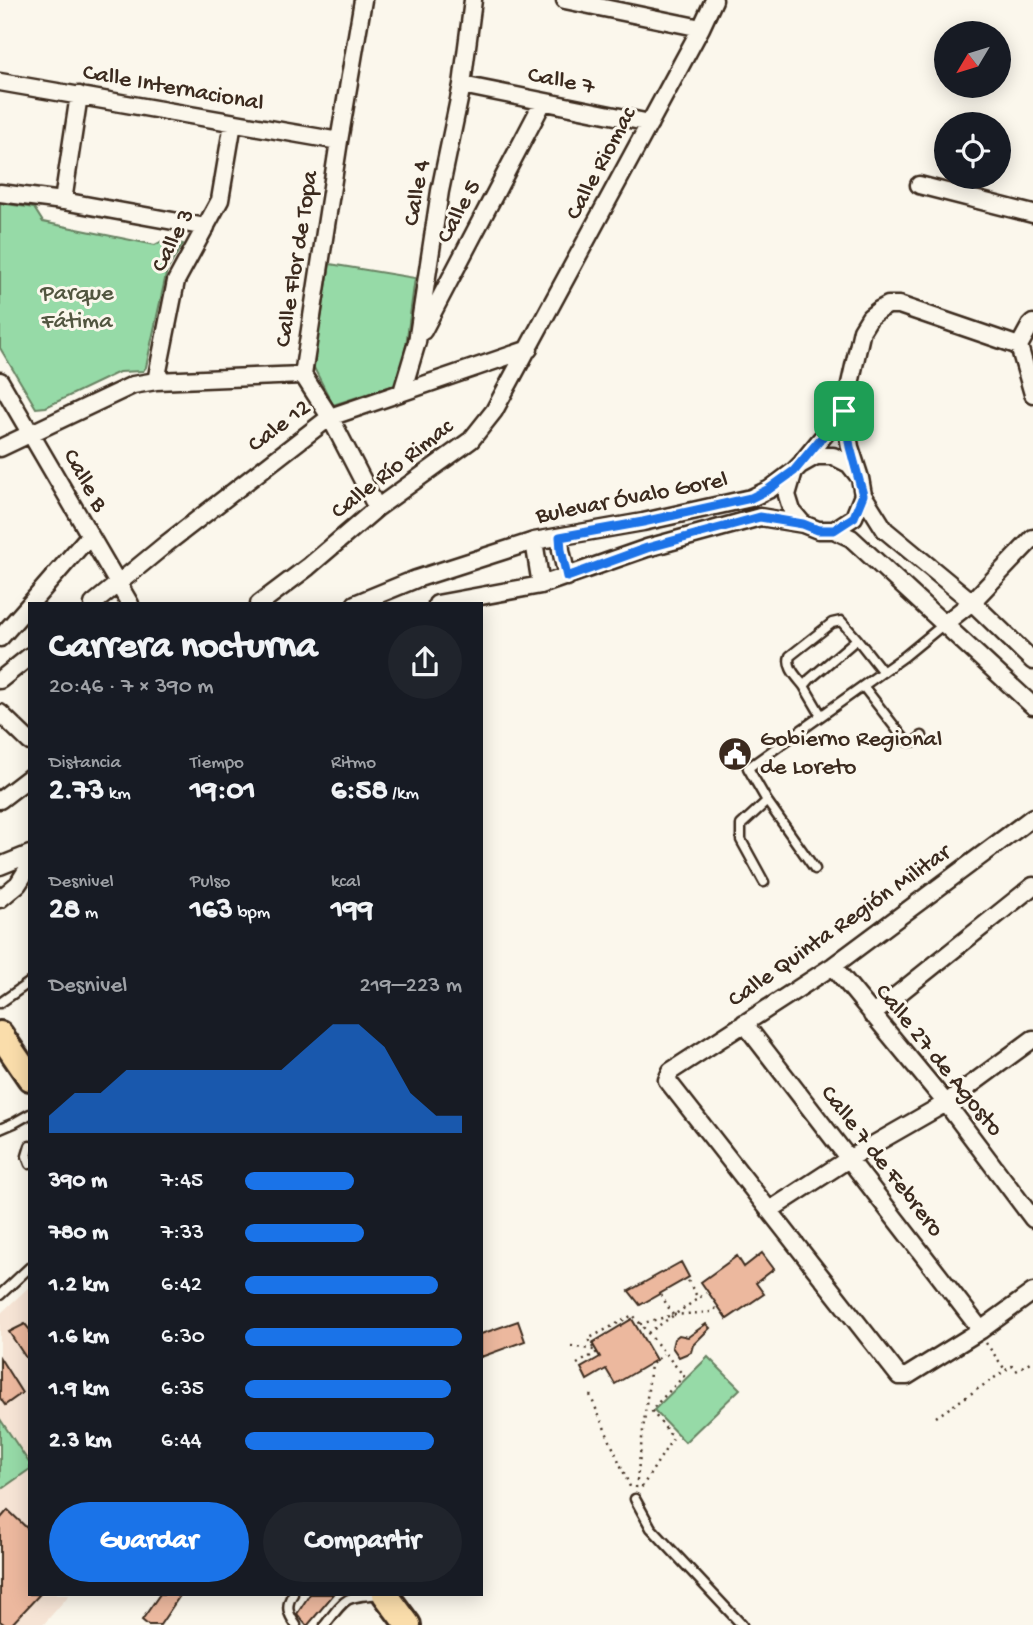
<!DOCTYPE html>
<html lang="es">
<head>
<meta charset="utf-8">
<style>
	:root { --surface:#171b24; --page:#20242c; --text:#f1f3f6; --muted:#9ea1a6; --accent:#1a73e8 }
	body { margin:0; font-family:"Gochi Hand",sans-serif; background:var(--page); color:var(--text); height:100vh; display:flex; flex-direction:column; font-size:26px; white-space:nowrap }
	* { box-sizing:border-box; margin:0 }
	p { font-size:23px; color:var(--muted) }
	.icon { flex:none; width:38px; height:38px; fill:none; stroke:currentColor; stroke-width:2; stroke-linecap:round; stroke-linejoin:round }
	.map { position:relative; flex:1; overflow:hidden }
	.sheet { position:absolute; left:28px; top:602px; width:455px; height:994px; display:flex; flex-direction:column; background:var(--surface); border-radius:0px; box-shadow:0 4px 18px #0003 }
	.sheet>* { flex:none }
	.needle { width:46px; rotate:232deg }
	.controls { position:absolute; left:934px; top:21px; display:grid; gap:14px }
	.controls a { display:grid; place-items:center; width:77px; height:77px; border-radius:50%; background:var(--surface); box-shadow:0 4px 18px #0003; font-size:35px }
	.pin { position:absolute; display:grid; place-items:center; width:60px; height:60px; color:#fff; margin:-30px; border-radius:14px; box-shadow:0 4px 10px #0006 }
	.round { display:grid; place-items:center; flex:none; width:74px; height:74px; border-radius:37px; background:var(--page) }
	.head { display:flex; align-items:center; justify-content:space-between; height:119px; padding:0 21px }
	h1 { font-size:38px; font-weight:700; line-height:52px }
	.metrics { display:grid; grid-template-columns:repeat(3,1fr); gap:10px; height:119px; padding:7px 21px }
	.metrics div { display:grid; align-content:center }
	.metrics b { font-size:30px; font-weight:700 }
	.metrics small { font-size:19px; font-weight:400 }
	.metrics p { font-size:19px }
	.chart { height:196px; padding:14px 21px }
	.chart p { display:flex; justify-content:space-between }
	.chart svg { width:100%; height:126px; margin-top:7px; fill:var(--accent); opacity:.7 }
	.primary-button { display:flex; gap:14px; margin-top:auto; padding:14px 21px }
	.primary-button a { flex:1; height:80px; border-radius:42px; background:var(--accent); color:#fff; font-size:28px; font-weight:700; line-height:80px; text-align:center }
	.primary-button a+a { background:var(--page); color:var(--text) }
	ul { padding:0 21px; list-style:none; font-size:23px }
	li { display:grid; grid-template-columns:112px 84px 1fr; align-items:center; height:52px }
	li i { height:18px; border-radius:9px; background:var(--accent) }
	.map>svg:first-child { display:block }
</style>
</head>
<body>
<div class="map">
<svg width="1033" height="1625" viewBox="0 0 1033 1625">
	<rect width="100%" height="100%" fill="#fbf7ec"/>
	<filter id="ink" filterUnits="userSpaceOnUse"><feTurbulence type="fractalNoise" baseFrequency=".0143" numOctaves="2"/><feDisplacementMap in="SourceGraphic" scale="14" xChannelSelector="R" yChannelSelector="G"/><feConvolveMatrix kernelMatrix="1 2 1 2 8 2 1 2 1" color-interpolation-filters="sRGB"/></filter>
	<g filter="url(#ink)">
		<path fill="#f6e4d5" d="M30 1286V1594H70L43 1625H0V1314Z"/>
		<path fill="#96daa7" stroke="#688262" stroke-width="2" d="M0 203 34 208 43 222 155 245 166 239 183 244 167 270 146 367 143 371 119 372 46 407 36 408 0 348Z
			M330 264 415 278 401 383 333 405 313 366Z
			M708 1357 740 1389 685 1442 654 1410Z
			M0 1419 30 1464V1469L0 1490Z"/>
		<path fill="#ecb89e" stroke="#3b2a1e" stroke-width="2" d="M762 1253 774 1269 756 1283 764 1294 727 1319 701 1282 737 1256 744 1267Z
			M681 1262 689 1277 640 1305 629 1291Z
			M632 1319 656 1360 615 1384 606 1369 587 1380 581 1368 600 1357 592 1343Z
			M518 1321 525 1341 481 1357V1334Z
			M25 1324 30 1330V1364L9 1332Z
			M706 1324 710 1328 693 1345 691 1352 679 1357 672 1347 674 1339 679 1335 688 1337Z
			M0 1358 22 1393 5 1405 0 1398Z
			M8 1510 30 1531V1594H40L11 1625H5L0 1621V1519Z
			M160 1594H181L160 1625H148L142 1620Z
			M310 1594H334L308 1625H306L297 1614Z"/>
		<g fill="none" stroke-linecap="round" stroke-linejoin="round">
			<g stroke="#3b2a1e" stroke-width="13">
				<path id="lane" d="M804 686C797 677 786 667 790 656L832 623 841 621 857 639
					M863 686 905 740C912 744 916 741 922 736
					M821 715 804 686 810 679 857 639 883 672
					M767 801 815 869
					M764 882 741 840V825L767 801 748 768 905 656 944 624
					M0 1003 30 982
					M0 1129 14 1123 30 1114
					M30 1146 27 1156 30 1164
					M0 1295 30 1267
					M635 1499 651 1528 742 1625
					M293 1594C285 1606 288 1614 296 1625
					M325 1625C348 1595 345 1597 383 1594"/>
			</g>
			<g stroke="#3b2a1e" stroke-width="21">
				<path id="street" d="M363 0 339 141 303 375 330 417 377 508
					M565 0 701 28
					M0 82 339 141
					M462 85 650 123
					M919 185 1033 214
					M0 193 63 201 206 227
					M63 201 79 95
					M1033 323 1030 326 1019 346 1033 394
					M423 331 543 102
					M0 381 130 604
					M156 381 176 281 220 200 233 123
					M402 392 417 342 440 191 462 85 473 0
					M0 448 133 385 156 381 303 375
					M803 461 844 411
					M860 478 849 464 833 456H816L800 465 794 471 787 495 792 511 803 524 818 530H834L854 517 863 495 860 478 850 447 844 411 862 330 870 317 879 310 888 305H899L1019 346
					M863 495 885 530 972 602 1033 661
					M834 530 851 538 1033 706
					M560 537 561 550 567 577
					M534 541 541 585
					M30 604 89 536
					M93 604 166 544 330 417 529 349
					M259 604 308 567 377 508 471 440 494 411 701 28 714 0
					M355 604 416 579 534 541 643 522 751 498 770 489 794 471
					M437 604 541 585 647 548 760 517 803 524
					M944 624 972 602 1033 538
					M0 638 30 604
					M0 680 30 656
					M0 713 30 742
					M0 800 30 777
					M1033 817 833 966 671 1071 667 1080 899 1376H907L981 1330 1033 1292
					M0 866 30 854
					M0 899 18 884 30 865
					M833 966 946 1103 1033 1219
					M872 1015 1033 886
					M744 1023 981 1330
					M770 1210 850 1158 946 1103 1033 1039"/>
			</g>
			<g stroke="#3b2a1e" stroke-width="30">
				<path id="primary" d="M0 1034 30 1078
					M385 1594 408 1625"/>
			</g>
			<path stroke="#3b2a1e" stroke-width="2.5" stroke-dasharray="2 5" stroke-linecap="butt" d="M688 1281 698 1298
				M661 1295 673 1315
				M640 1324 673 1315 712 1312 716 1308
				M648 1333 706 1293
				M986 1343 1006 1371
				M571 1346 594 1350
				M577 1364 596 1353 588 1339 633 1315 684 1376 651 1410 673 1438 640 1490
				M590 1395 631 1489
				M936 1417 1012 1366 1016 1371 1033 1360
				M636 1488 651 1365 663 1354"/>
			<use href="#lane" stroke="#fbf7ec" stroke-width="8"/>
			<use href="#street" stroke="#fbf7ec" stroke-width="16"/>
			<use href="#primary" stroke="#faddab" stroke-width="24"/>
		</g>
	</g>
	<g fill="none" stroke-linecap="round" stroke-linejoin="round" filter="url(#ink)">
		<g stroke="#fff" stroke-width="14">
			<path id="route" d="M844 411 850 447 863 495 854 517 834 530H818L803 524 760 517 647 548 567 577 561 550 560 537 643 522 751 498 769 489 794 471Z"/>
		</g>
		<use href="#route" stroke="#1a73e8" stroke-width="9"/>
	</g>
	<defs>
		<g id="civic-disc" transform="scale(1.75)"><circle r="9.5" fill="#3b2a1e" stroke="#fbf7ec"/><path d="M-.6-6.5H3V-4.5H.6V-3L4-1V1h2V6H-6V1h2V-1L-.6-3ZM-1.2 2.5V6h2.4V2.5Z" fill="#fff"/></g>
	</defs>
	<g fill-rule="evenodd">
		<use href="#civic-disc" x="735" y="754"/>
	</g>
	<g text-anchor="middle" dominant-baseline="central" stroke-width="6" stroke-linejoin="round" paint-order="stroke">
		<g font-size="24" fill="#3b2a1e" stroke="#fbf7ec">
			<text transform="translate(561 82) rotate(11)">Calle 7</text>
			<text transform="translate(173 89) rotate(10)">Calle Internacional</text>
			<text transform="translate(602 164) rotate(-62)">Calle Riomac</text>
			<text transform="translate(418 193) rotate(-80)">Calle 4</text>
			<text transform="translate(460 212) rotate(-62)">Calle 5</text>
			<text transform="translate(174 241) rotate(-63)">Calle 3</text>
			<text transform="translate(298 259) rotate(-81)">Calle Flor de Topa</text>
			<text transform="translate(280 427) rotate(-37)">Cale 12</text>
			<text transform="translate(393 470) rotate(-38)">Calle Río Rimac</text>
			<text transform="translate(84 481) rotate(61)">Calle B</text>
			<text transform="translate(632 499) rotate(-11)">Bulevar Óvalo Gorel</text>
			<text transform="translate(840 927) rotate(-35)">Calle Quinta Región Militar</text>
			<text transform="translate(938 1061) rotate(51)">Calle 27 de Agosto</text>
			<text transform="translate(881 1162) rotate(52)">Calle 7 de Febrero</text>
		</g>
		<g font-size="24" fill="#525640" stroke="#fbf7ec">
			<text x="77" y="294">Parque<tspan x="77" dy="28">Fátima</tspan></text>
		</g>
		<g font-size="24" fill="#3b2a1e" stroke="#fbf7ec" text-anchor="start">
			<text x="760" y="740">Gobierno Regional<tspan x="760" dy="28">de Loreto</tspan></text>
		</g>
	</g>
</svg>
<div class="controls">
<a><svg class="needle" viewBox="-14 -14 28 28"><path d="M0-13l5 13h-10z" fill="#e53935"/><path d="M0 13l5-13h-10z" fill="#9ea1a6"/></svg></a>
<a><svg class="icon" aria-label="locate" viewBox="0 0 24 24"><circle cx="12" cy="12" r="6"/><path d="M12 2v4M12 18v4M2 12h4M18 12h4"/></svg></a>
</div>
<div class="pin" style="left:844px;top:411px;background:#1e9e55"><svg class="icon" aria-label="arrive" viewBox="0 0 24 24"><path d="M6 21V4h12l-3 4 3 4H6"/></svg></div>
<section class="sheet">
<div class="head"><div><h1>Carrera nocturna</h1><p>20:46 · 7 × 390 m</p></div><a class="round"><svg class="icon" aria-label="share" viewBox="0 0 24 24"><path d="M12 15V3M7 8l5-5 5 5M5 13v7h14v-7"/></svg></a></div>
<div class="metrics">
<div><p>Distancia</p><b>2.73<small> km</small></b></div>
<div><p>Tiempo</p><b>19:01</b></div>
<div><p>Ritmo</p><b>6:58<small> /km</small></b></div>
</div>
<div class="metrics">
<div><p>Desnivel</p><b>28<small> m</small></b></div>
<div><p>Pulso</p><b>163<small> bpm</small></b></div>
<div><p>kcal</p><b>199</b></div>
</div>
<div class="chart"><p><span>Desnivel</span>219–223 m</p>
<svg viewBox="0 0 160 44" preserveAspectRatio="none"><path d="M0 44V38L10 30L20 30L30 22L40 22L50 22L60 22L70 22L80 22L90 22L100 14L110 6L120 6L130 14L140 30L150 38L160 38V44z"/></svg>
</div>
<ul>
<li><b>390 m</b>7:45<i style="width:50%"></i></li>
<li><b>780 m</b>7:33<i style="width:55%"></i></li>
<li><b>1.2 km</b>6:42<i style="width:89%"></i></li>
<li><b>1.6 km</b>6:30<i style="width:100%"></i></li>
<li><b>1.9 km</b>6:35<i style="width:95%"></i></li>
<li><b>2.3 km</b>6:44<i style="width:87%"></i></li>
</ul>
<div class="primary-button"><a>Guardar</a><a>Compartir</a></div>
</section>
</div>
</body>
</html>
